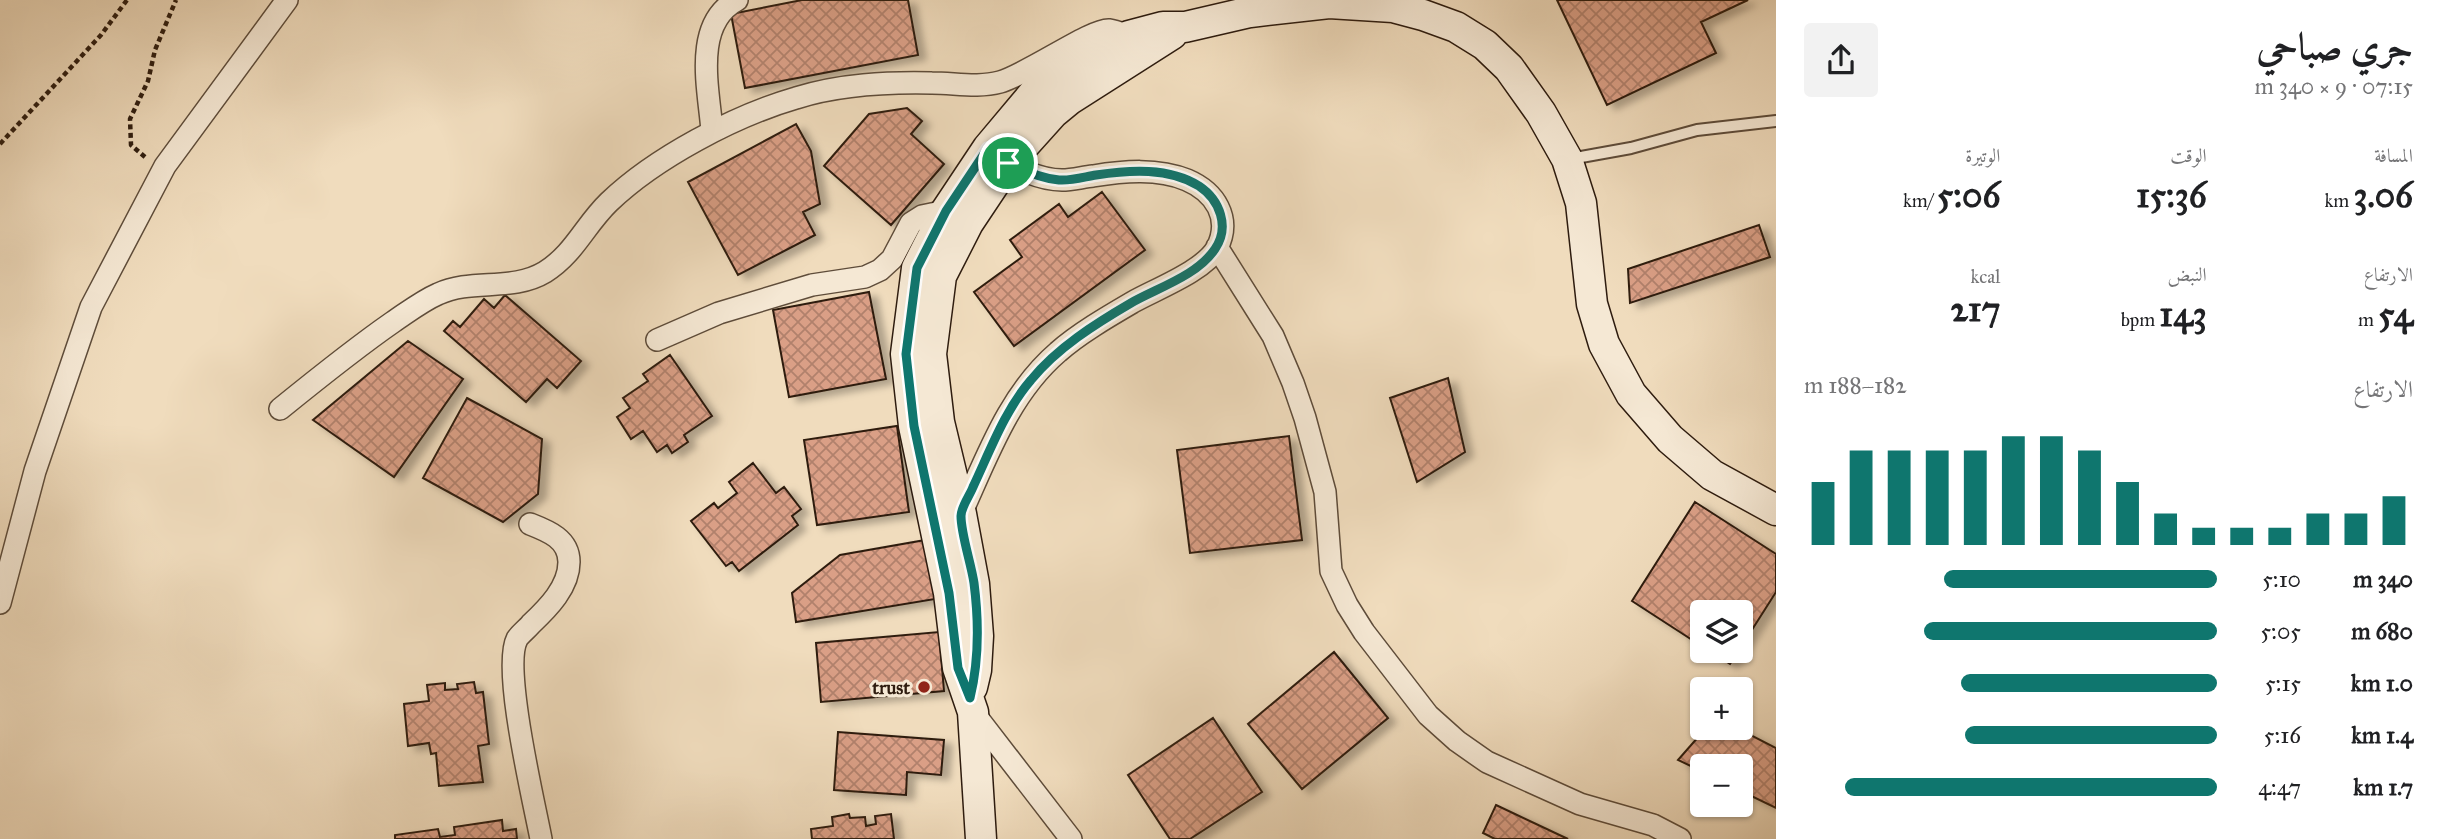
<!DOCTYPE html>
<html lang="ar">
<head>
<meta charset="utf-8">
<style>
	:root { --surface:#fff; --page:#f2f2f2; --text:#202124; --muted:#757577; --accent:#0f766e }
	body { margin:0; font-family:"IM FELL Great Primer",Amiri,serif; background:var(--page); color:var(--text); direction:rtl; height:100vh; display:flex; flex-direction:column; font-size:26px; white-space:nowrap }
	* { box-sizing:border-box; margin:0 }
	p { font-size:23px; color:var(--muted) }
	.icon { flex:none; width:38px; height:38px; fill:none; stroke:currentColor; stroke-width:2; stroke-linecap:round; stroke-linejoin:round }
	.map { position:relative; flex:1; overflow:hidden; direction:ltr }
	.sheet { display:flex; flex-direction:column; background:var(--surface); width:665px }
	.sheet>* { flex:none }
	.controls { position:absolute; left:1690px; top:600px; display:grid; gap:14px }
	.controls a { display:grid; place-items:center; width:63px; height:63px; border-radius:7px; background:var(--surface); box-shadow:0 2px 5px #0004; font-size:35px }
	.pin { position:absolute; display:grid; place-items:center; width:60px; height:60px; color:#fff; margin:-30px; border:4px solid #fff; border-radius:50%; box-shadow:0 2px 7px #0007 }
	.round { display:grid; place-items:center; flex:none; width:74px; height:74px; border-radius:7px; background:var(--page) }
	.summary { display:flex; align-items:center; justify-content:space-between; height:119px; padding:0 28px }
	h1 { font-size:38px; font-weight:800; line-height:52px }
	.figures { display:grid; grid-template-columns:repeat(3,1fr); gap:10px; height:119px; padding:7px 28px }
	.figures div { display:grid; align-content:center }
	.figures b { font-size:35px; font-weight:800 }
	.figures small { font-size:19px; font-weight:400 }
	.figures p { font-size:19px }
	.chart { height:196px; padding:14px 28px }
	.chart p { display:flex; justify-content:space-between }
	.chart svg { width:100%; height:126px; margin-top:7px; stroke:var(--accent); stroke-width:6 }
	ul { padding:0 28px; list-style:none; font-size:23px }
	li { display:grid; grid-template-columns:112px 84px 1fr; align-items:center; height:52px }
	li i { height:18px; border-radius:9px; background:var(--accent) }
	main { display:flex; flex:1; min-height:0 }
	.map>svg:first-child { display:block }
</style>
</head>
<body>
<main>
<section class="sheet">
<div class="summary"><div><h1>جري صباحي</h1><p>07:15 · 9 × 340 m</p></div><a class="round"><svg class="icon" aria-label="share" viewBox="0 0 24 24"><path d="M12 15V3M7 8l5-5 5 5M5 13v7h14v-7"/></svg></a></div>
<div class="figures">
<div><p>المسافة</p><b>3.06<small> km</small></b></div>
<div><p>الوقت</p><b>15:36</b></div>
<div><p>الوتيرة</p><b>5:06<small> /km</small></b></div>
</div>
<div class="figures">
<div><p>الارتفاع</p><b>54<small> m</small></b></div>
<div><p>النبض</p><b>143<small> bpm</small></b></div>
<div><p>kcal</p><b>217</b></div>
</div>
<div class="chart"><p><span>الارتفاع</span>182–188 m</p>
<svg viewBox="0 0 160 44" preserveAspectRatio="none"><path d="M5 44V22M15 44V11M25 44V11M35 44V11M45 44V11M55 44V6M65 44V6M75 44V11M85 44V22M95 44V33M105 44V38M115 44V38M125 44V38M135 44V33M145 44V33M155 44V27"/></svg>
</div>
<ul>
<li><b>340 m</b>5:10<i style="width:66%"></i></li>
<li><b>680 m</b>5:05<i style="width:71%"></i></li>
<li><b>1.0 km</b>5:15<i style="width:62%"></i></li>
<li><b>1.4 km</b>5:16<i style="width:61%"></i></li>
<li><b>1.7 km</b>4:47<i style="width:90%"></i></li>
</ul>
</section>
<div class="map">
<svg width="1776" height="839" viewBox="0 0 1776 839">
	<defs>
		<pattern id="building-cross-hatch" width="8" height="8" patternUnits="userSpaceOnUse" patternTransform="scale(1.75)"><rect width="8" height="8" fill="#da9f86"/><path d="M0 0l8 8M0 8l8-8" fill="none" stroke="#b1816c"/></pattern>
		<filter id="shadow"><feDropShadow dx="8" dy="4.5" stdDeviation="3.5" flood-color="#0004"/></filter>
	</defs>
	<rect width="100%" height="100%" fill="#f0dcbd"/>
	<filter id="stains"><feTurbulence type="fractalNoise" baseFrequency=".00286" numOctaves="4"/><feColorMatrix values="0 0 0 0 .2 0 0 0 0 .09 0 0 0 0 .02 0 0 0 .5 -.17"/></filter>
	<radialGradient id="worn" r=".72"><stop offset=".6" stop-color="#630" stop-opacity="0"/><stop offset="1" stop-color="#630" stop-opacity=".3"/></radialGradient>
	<path fill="url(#building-cross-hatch)" stroke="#2e1c0f" stroke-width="2" filter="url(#shadow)" d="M802 0H908L918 55 745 88 731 14Z
		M1557 0H1748L1701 22 1716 53 1607 105Z
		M907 108 922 121 911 134 944 164 891 225 824 166 869 114Z
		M796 124 811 151 820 204 803 212 815 235 738 275 688 182Z
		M1102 192 1145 250 1014 346 974 292 1022 257 1010 240 1059 204 1068 217Z
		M1759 225 1770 257 1630 303 1628 269Z
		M869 292 886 379 789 397 773 310Z
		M505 295 581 361 557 388 547 379 526 402 444 331 453 321 460 327 484 299 494 308Z
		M408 341 463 379 394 477 313 420Z
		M670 355 712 416 684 435 688 442 672 453 667 445 657 452 643 431 631 439 617 417 630 408 623 398 648 381 643 374Z
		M1448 378 1465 452 1417 482 1390 398Z
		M467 398 542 439 538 494 503 522 423 478Z
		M897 426 909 512 817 525 804 440Z
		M1289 436 1302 540 1190 553 1177 450Z
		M753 463 776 493 784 487 801 509 792 516 798 525 739 571 732 562 726 566 691 521 714 503 718 508 737 493 729 482Z
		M1695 502 1776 554V592L1741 647V612H1703V647L1632 601Z
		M931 539 941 598 796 622 792 593 840 555Z
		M939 632 944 691 821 702 816 643Z
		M1710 651H1739L1730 664Z
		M1334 652 1388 718 1302 789 1248 724Z
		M474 682 476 693 483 692 489 744 478 746 483 782 439 786 436 753 431 754 429 743 408 746 404 704 429 701 427 685 445 683V690L458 689 457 684Z
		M1213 718 1262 792 1190 839H1170L1128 775Z
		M1706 728H1737L1776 748V808L1741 791V766H1703V772L1678 760Z
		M838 732 944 740 941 775 907 772 906 795 834 790Z
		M1496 805 1568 839H1495L1483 833Z
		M849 814 850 818 865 817 866 826 876 824 875 816 891 814 894 839H812L811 829 833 826 832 817Z
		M502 820 503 831 516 829 517 839H395V835L438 829 440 837 455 835 454 827Z"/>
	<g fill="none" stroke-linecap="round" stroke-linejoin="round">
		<g stroke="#5e4c3a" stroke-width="14">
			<path id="lane" d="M1570 159 1631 148 1697 130 1776 121"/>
		</g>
		<g stroke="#5e4c3a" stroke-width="24">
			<path id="street" d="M712 131C709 90 692 24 737 0
				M1217 247 1273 336 1293 383 1305 418 1325 492 1331 571 1347 605 1364 632 1428 715 1457 741 1487 762 1580 804 1653 825 1680 839
				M657 340 719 313 812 285 865 277 880 270 892 259 911 223 922 216 946 211
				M280 409C317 379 354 349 393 322 408 312 422 301 438 294 472 278 512 292 545 272 574 254 585 225 609 202 655 158 734 116 796 98 840 84 887 82 932 83 955 83 978 88 1000 82 1026 75 1093 28 1109 30 1116 31 1123 34 1129 36
				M961 514C987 457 1009 394 1058 352 1078 334 1109 316 1133 302 1156 289 1204 271 1217 248 1232 218 1215 192 1187 180 1158 168 1124 171 1093 176 1083 177 1072 180 1062 180 1040 180 1015 168 998 156
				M530 524C548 531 569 539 569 562 569 587 548 608 531 624 527 629 520 634 517 639 502 668 534 802 541 839
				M0 603 35 471 91 307 165 166 287 0
				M973 712 1071 839"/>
		</g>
		<g stroke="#2e1c0f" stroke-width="33">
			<path id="secondary" d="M972 687 976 670 978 636 974 584 961 514 939 422 931 354 941 276 968 223 1008 163 1053 113 1070 99 1172 34
				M981 839 973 712 958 668 949 593 914 426 906 354 917 268 946 211 988 148 1035 92 1052 77 1129 36 1163 27H1185L1250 12 1329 3 1393 7 1423 15 1456 27 1485 45 1509 68 1541 113 1567 159 1581 203 1592 304 1604 344 1631 394 1670 439 1712 475 1776 510"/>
		</g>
		<path stroke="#2e1c0f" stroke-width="4.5" stroke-dasharray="5 3.5" stroke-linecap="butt" d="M0 144 101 35 127 0
			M145 157 131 145 130 119 148 81 155 50 176 0"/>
		<use href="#lane" stroke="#f5e8d4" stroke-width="10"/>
		<use href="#street" stroke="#f5e8d4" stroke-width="21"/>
		<use href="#secondary" stroke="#f5e8d4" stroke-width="30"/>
	</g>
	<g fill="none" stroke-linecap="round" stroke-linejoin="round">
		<g stroke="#fff" stroke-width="14">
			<path id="route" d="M988 148C1009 164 1032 177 1059 180 1071 181 1084 177 1096 175 1129 170 1169 167 1199 186 1220 200 1230 227 1215 249 1197 276 1157 288 1131 303 1095 324 1057 348 1031 380 1005 410 990 451 973 487 970 495 961 507 961 516 961 534 971 563 974 583 979 622 979 661 970 698L958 668 949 593 914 426 906 354 917 268 946 211Z"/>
		</g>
		<use href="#route" stroke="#0f766e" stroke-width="9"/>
	</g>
	<circle fill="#8f2418" stroke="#f5e8d4" stroke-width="2.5" cx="924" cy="687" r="7"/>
	<g text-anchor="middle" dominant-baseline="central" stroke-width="6" stroke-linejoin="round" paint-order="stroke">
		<g font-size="19" font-weight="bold" fill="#2e1c0f" stroke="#f5e8d4" text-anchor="end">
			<text x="910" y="687">trust</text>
		</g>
	</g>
	<rect width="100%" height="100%" filter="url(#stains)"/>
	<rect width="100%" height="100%" fill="url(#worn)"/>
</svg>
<div class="controls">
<a><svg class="icon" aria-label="layers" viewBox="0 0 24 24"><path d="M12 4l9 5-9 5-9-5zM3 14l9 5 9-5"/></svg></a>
<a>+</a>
<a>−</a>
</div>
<div class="pin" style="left:1008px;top:163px;background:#1e9e55"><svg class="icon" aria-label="arrive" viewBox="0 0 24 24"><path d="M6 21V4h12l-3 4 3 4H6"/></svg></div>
</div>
</main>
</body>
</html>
